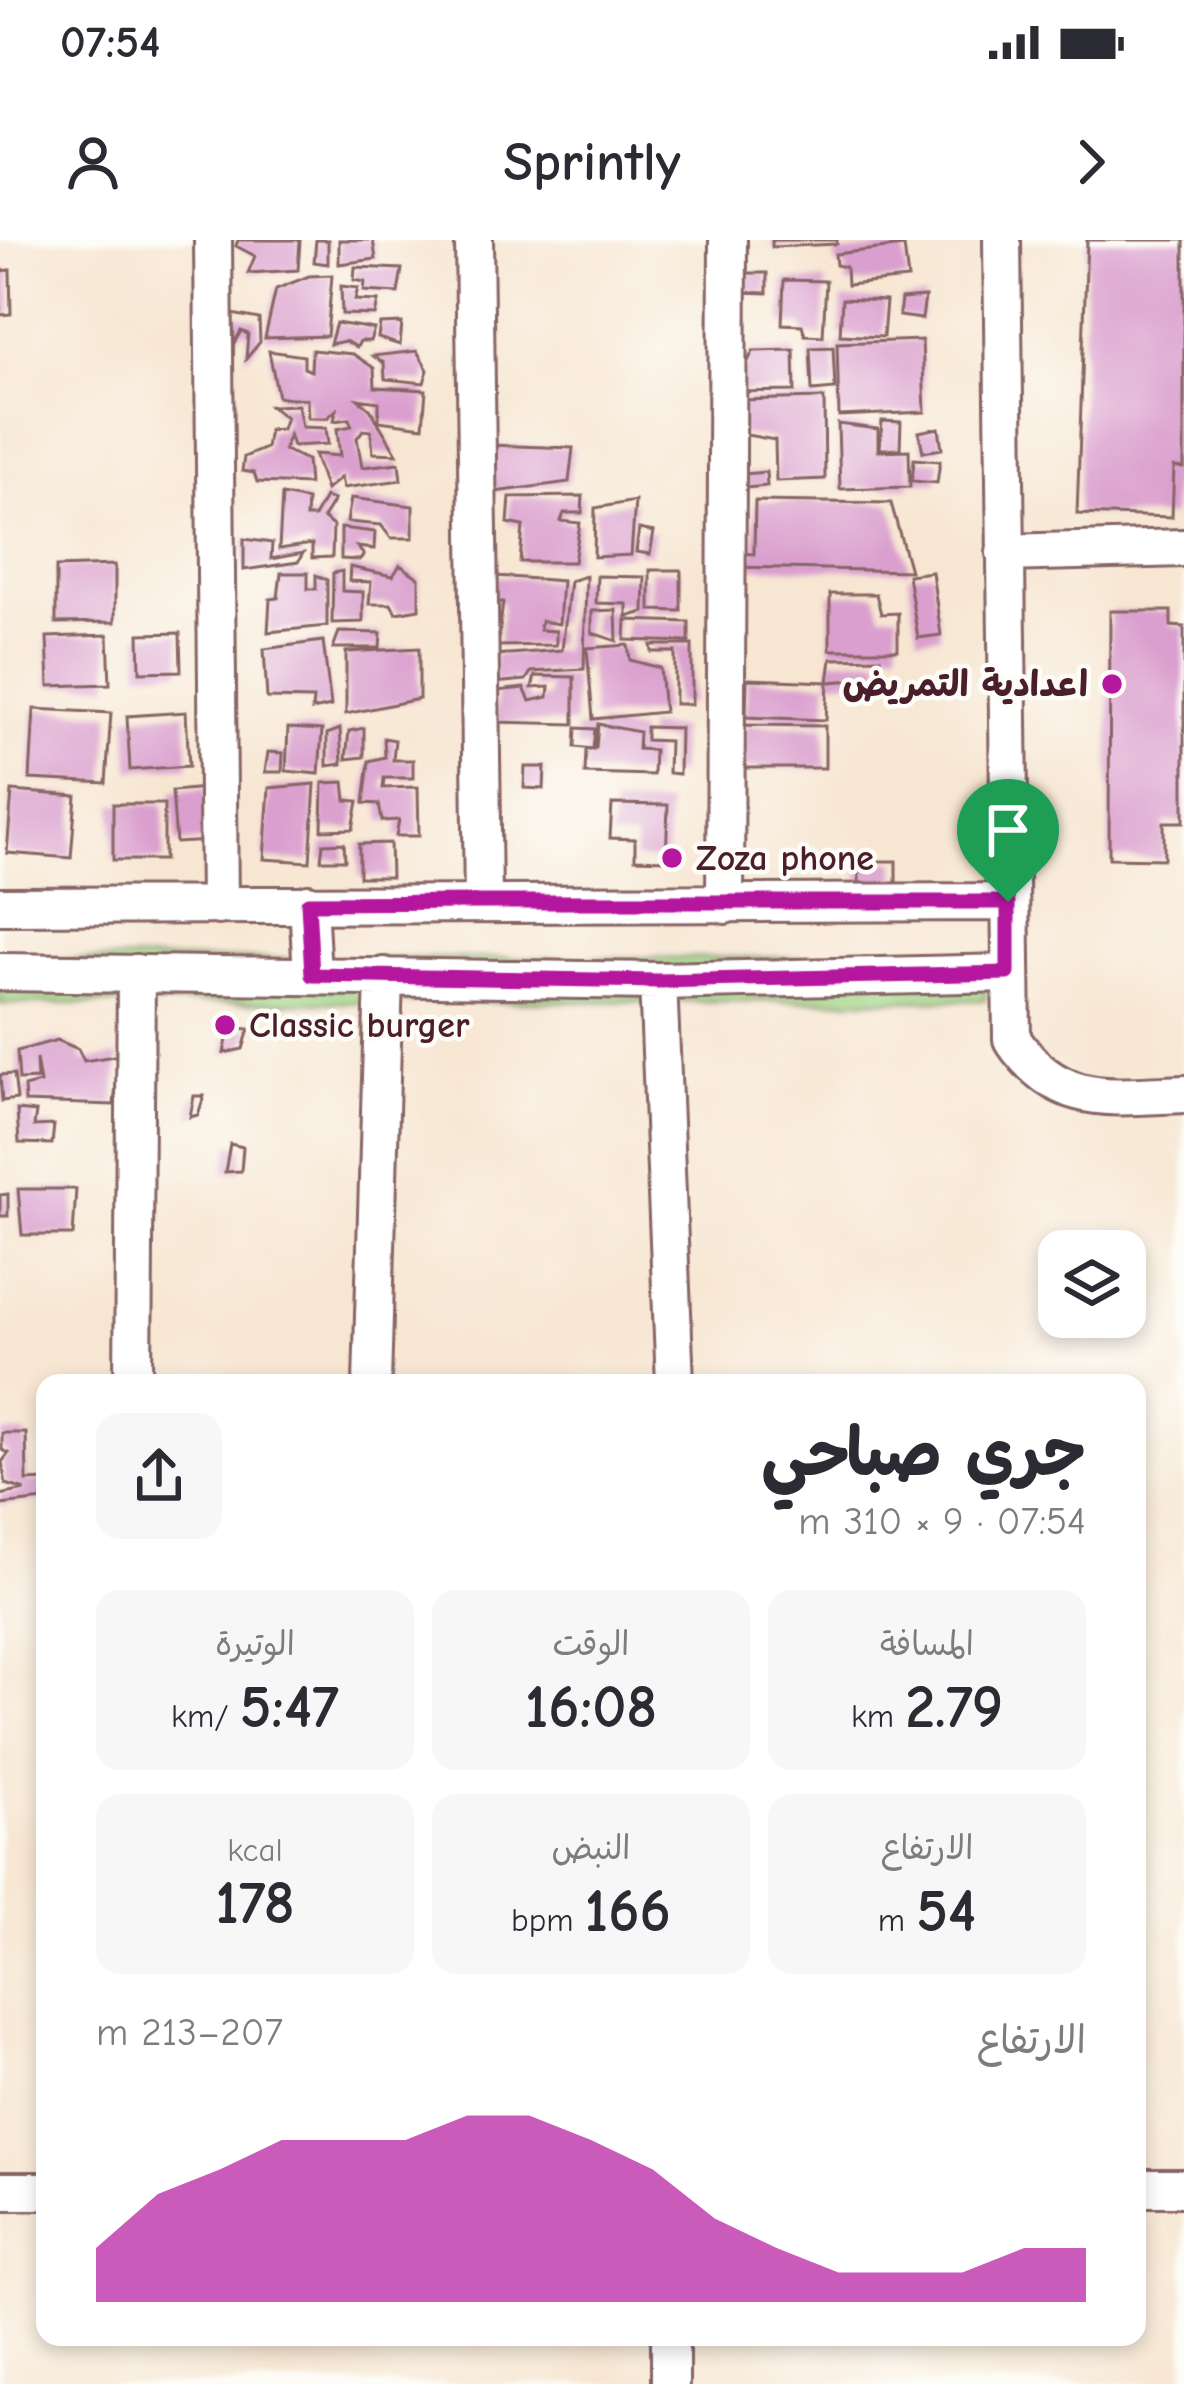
<!DOCTYPE html>
<html lang="ar">
<head>
<meta charset="utf-8">
<style>
	:root { --surface:#fff; --page:#f7f7f7; --text:#2b2b33; --muted:#7c7c81; --accent:#b5179e }
	body { margin:0; font-family:"Comic Neue","Playpen Sans Arabic",sans-serif; background:var(--page); color:var(--text); direction:rtl; height:100vh; display:flex; flex-direction:column; font-size:45px; white-space:nowrap }
	* { box-sizing:border-box; margin:0 }
	p { font-size:39px; color:var(--muted) }
	.icon { flex:none; width:66px; height:66px; fill:none; stroke:currentColor; stroke-width:2; stroke-linecap:round; stroke-linejoin:round }
	.map { position:relative; flex:1; overflow:hidden; direction:ltr }
	.drawer { position:absolute; left:36px; top:1134px; width:1110px; height:972px; display:flex; flex-direction:column; background:var(--surface); border-radius:24px; box-shadow:0 6px 18px #0003; direction:rtl }
	.drawer>* { flex:none }
	.tools { position:absolute; left:1038px; top:990px; display:grid; gap:24px }
	.tools a { display:grid; place-items:center; width:108px; height:108px; border-radius:24px; background:var(--surface); box-shadow:0 6px 18px #0003; font-size:60px }
	.pin { position:absolute; display:grid; place-items:center; width:102px; height:102px; color:#fff; margin:-123px -51px; border-radius:50% 50% 50% 0; rotate:-45deg; box-shadow:0 0 12px #0007 }
	.pin .icon { rotate:45deg }
	.round { display:grid; place-items:center; flex:none; width:126px; height:126px; border-radius:24px; background:var(--page) }
	.headline { display:flex; align-items:center; justify-content:space-between; height:204px; padding:0 60px }
	h1 { font-size:66px; font-weight:700; line-height:90px }
	.metrics { display:grid; grid-template-columns:repeat(3,1fr); gap:18px; height:204px; padding:12px 60px }
	.metrics div { display:grid; align-content:center; border-radius:24px; background:var(--page); text-align:center }
	.metrics b { font-size:60px; font-weight:700 }
	.metrics small { font-size:33px; font-weight:400 }
	.metrics p { font-size:33px }
	.chart { height:336px; padding:24px 60px }
	.chart p { display:flex; justify-content:space-between }
	.chart svg { width:100%; height:216px; margin-top:12px; fill:var(--accent); opacity:.7 }
	.status { display:flex; justify-content:space-between; align-items:center; height:84px; padding:0 60px; background:var(--surface); direction:ltr }
	.status svg { height:33px; fill:currentColor }
	header { display:flex; justify-content:space-between; align-items:center; height:156px; padding:0 60px; background:var(--surface); font-size:54px; font-weight:700 }
	.map>svg:first-child { display:block }
</style>
</head>
<body>
<div class="status"><b>07:54</b><svg viewBox="0 0 49 12"><path d="M0 12V9h3v3zM5 12V6h3v6zM10 12V3h3v9zM15 12V0h3v12zM26 1h20v11H26zM47 4h2v5h-2z"/></svg></div>
<header><svg class="icon" aria-label="forward" viewBox="0 0 24 24"><path d="M9 5l7 7-7 7"/></svg>Sprintly<svg class="icon" aria-label="person" viewBox="0 0 24 24"><circle cx="12" cy="8" r="4"/><path d="M4 21q1-7 8-7t8 7"/></svg></header>
<div class="map">
<svg width="1184" height="2144" viewBox="0 0 1184 2144">
	<rect width="100%" height="100%" fill="#fdfcf7"/>
	<filter id="ink" filterUnits="userSpaceOnUse"><feTurbulence type="fractalNoise" baseFrequency=".00833" numOctaves="2"/><feDisplacementMap in="SourceGraphic" scale="24" xChannelSelector="R" yChannelSelector="G"/><feConvolveMatrix kernelMatrix="1 2 1 2 8 2 1 2 1" color-interpolation-filters="sRGB"/></filter>
	<filter id="wash" filterUnits="userSpaceOnUse"><feTurbulence type="fractalNoise" baseFrequency=".004" numOctaves="4" result="noise"/><feDisplacementMap in="SourceGraphic" scale="48" xChannelSelector="R" yChannelSelector="G"/><feGaussianBlur stdDeviation="2.7" result="paint"/><feColorMatrix in="noise" values="0 0 0 0 0 0 0 0 0 0 0 0 0 0 0 0 0 1.4 0 .05"/><feComposite in="paint" operator="in"/></filter>
	<g filter="url(#wash)">
		<rect width="100%" height="100%" fill="#f7e6d2"/>
		<path fill="#9ed282" stroke="#747856" stroke-width="3" d="M987 717 985 760 0 764V720Z"/>
		<g id="blocks">
			<path fill="#da9fce" d="M238 0H300L298 30 248 33 255 16 236 6Z
				M316 0H328V24L314 22Z
				M339 0H373L376 19 339 24Z
				M772 0H837V4L772 7Z
				M1087 0H1184V228L1174 227 1172 277 1077 274Z
				M904 6 908 39 847 45 846 27 836 25 835 14Z
				M355 27 402 29 398 53 364 51 365 42 354 40Z
				M10 30 11 74 0 75V31Z
				M742 33H767V53L742 52Z
				M332 35 327 96 265 98 276 49 309 36Z
				M784 40 826 41 823 96 805 95 802 85 782 84Z
				M341 46 358 48 355 60 378 61 375 75 342 74Z
				M925 57 922 79 899 76 901 59Z
				M842 59 886 61 883 97 840 95Z
				M232 74 259 79 260 102 246 119 248 94 241 91 234 103Z
				M336 83 374 89 370 101H360L357 107 345 101 330 104Z
				M402 83 400 105 378 98 380 84Z
				M922 100 925 172 839 176 837 103Z
				M833 107 835 149 812 151 810 108Z
				M312 110 353 114 374 128 375 147 426 150 423 187 379 181V162L358 159 370 169 397 214 373 213 371 191 363 190 357 198 362 227 399 223 401 240 343 248 341 237 326 250 314 214 340 216 337 189 352 186 349 179 334 181 336 170 327 178H308L307 159 278 157 269 111 304 116V128L311 131Z
				M794 110 795 151 733 152 753 111Z
				M417 111 428 130 424 143 385 139 384 123 373 116Z
				M824 158 825 239 776 241 775 200 741 194 740 160Z
				M298 165 302 187 326 188 328 204 293 206 289 194 284 210 307 220 309 244 257 242 254 233 242 231 244 217 266 208 269 190 282 189 286 177 270 166Z
				M882 181 901 182 900 209H880Z
				M838 184 878 189V211L909 210 910 247 840 249Z
				M939 188 942 209 923 212 919 192Z
				M489 205 573 208 569 242 487 253Z
				M914 219 940 221 937 243 912 241Z
				M766 232 767 246 734 249 733 235Z
				M282 255 307 260 306 277H314L325 257 334 260 323 278 333 286 332 317 312 318V304L279 309Z
				M583 256 582 273H564L561 281 580 283 574 322H520L523 286 508 283 510 257Z
				M351 258 413 266V298H391L381 285 347 282Z
				M635 261 631 315 594 317 595 268Z
				M755 261 891 263 910 331 737 327V313L754 314Z
				M341 288 375 292 374 309 357 307 364 315 359 320 341 319Z
				M639 289 654 292 650 314 636 312Z
				M244 299 272 303 271 319 303 313 298 322 244 330Z
				M115 325V382L56 383V327Z
				M400 325 419 338V369L396 373 391 364H369L371 342 349 341 350 327 393 336Z
				M650 330H681V371L650 370Z
				M342 331V351L363 352V382L332 383 333 333Z
				M932 332 941 395 918 398 908 335Z
				M281 333H308V349H316V335L327 340V386L268 392 270 359 278 358Z
				M496 336 562 341 559 384 541 381 540 390 556 391V405L498 406 503 362 490 363Z
				M586 336 584 429 531 432 526 440 493 443 494 415 562 410 570 341Z
				M597 336 645 337 644 372 627 377V364L596 363Z
				M830 354H876L881 374 898 373V410H830Z
				M616 370 617 401 592 393V371Z
				M1110 371H1171V386L1184 387V582H1164V619L1109 618Z
				M626 380 689 382V402L625 400Z
				M339 392 381 393 380 408H333Z
				M180 393 181 431 140 432 139 394Z
				M108 395 110 444 49 446 47 397Z
				M323 401 331 466 312 470 313 459 267 458 264 409Z
				M628 405 630 420 660 428 664 472 593 479 587 408Z
				M651 405H692V464H675V412H652Z
				M419 408V459L346 474V412Z
				M880 418V438L828 442 831 419Z
				M535 436 574 437V484L495 482 497 451 524 448 530 461 548 457 549 447 532 448Z
				M747 439 828 442 826 480 746 477Z
				M34 469 111 473 106 543 30 539Z
				M186 472 189 526 130 530 127 476Z
				M598 484 639 492 638 509 654 510 653 535 585 533 586 510 596 508Z
				M744 485 825 486V528H744Z
				M646 487 680 488 679 534 668 533 669 501 646 500Z
				M288 488 322 490 319 534 286 531Z
				M364 488V517L346 519 349 491Z
				M576 488 595 489 593 509 575 507Z
				M340 489 342 524 327 526V494Z
				M384 498 395 500 393 520H413V538H384L383 548 418 547 419 596H396L399 580 382 581 379 564 364 563 369 521 385 517Z
				M268 512 283 513 282 532H265Z
				M525 527H545L544 549 524 548Z
				M344 542 346 560 358 561 353 589 322 590 323 543Z
				M315 544 310 622 264 619 269 548Z
				M206 548 210 601 176 603 172 551Z
				M12 551 76 556 71 618 7 613Z
				M113 564H164V620H113Z
				M612 564 668 565 666 620 635 619V599L610 598Z
				M344 603 345 620H321L323 604Z
				M390 603 391 637H359V604Z
				M859 621H896V652L859 645Z
				M230 787 249 789 243 809 224 813Z
				M57 800 78 809 84 821 119 815 114 865 25 862 24 847 40 843 36 819 37 839 19 840 17 811Z
				M14 834 17 859 2 861 0 835Z
				M194 856H204L198 875 190 877Z
				M17 870 36 872 34 886 54 885 52 904 19 903Z
				M230 904 243 907 241 931 225 932Z
				M18 949H76L73 995H22Z
				M8 954V976H0V955Z
				M2 1193H26L27 1241 45 1240V1260L0 1265V1255L25 1250 6 1244 2 1222 9 1213 2 1210Z"/>
		</g>
	</g>
	<g filter="url(#ink)">
		<use href="#blocks" fill-opacity="0" stroke="#876565" stroke-width="3"/>
		<g fill="none" stroke-linecap="round" stroke-linejoin="round">
			<g stroke="#876565" stroke-width="42">
				<path id="street" d="M213 0 219 666
					M474 0 483 661
					M1002 0 1012 799C1058 868 1109 857 1184 854
					M1005 313 1184 308
					M308 663 312 735
					M725 665 728 0
					M0 666 1008 662
					M0 732 658 741 1008 733
					M658 741 675 1143
					M133 1143 136 733
					M372 1143 384 736
					M1137 1948H1184
					M0 1951H45
					M670 2097V2144"/>
			</g>
			<use href="#street" stroke="#fff" stroke-width="36"/>
		</g>
	</g>
	<g fill="none" stroke-linecap="round" stroke-linejoin="round" filter="url(#ink)">
		<g stroke="#fff" stroke-width="24">
			<path id="route" d="M483 662H1008V733L658 741 312 735 308 663Z"/>
		</g>
		<use href="#route" stroke="#b5179e" stroke-width="15"/>
	</g>
	<g fill="#b5179e" stroke="#fdfcf7" stroke-width="4.5">
		<circle cx="1112" cy="444" r="12"/>
		<circle cx="672" cy="618" r="12"/>
		<circle cx="225" cy="785" r="12"/>
	</g>
	<g text-anchor="middle" dominant-baseline="central" stroke-width="9" stroke-linejoin="round" paint-order="stroke">
		<g font-size="36" font-weight="bold" fill="#4a1f2b" stroke="#fdfcf7" text-anchor="start">
			<text x="1088" y="444" text-anchor="end">اعدادية التمريض</text>
			<text x="696" y="618">Zoza phone</text>
			<text x="249" y="785">Classic burger</text>
		</g>
	</g>
</svg>
<div class="tools">
<a><svg class="icon" aria-label="layers" viewBox="0 0 24 24"><path d="M12 4l9 5-9 5-9-5zM3 14l9 5 9-5"/></svg></a>
</div>
<div class="pin" style="left:1008px;top:662px;background:#1e9e55"><svg class="icon" aria-label="arrive" viewBox="0 0 24 24"><path d="M6 21V4h12l-3 4 3 4H6"/></svg></div>
<section class="drawer">
<div class="headline"><div><h1>جري صباحي</h1><p>07:54 · 9 × 310 m</p></div><a class="round"><svg class="icon" aria-label="share" viewBox="0 0 24 24"><path d="M12 15V3M7 8l5-5 5 5M5 13v7h14v-7"/></svg></a></div>
<div class="metrics">
<div><p>المسافة</p><b>2.79<small> km</small></b></div>
<div><p>الوقت</p><b>16:08</b></div>
<div><p>الوتيرة</p><b>5:47<small> /km</small></b></div>
</div>
<div class="metrics">
<div><p>الارتفاع</p><b>54<small> m</small></b></div>
<div><p>النبض</p><b>166<small> bpm</small></b></div>
<div><p>kcal</p><b>178</b></div>
</div>
<div class="chart"><p><span>الارتفاع</span>207–213 m</p>
<svg viewBox="0 0 160 44" preserveAspectRatio="none"><path d="M0 44V33L10 22L20 17L30 11L40 11L50 11L60 6L70 6L80 11L90 17L100 27L110 33L120 38L130 38L140 38L150 33L160 33V44z"/></svg>
</div>
</section>
</div>
</body>
</html>
